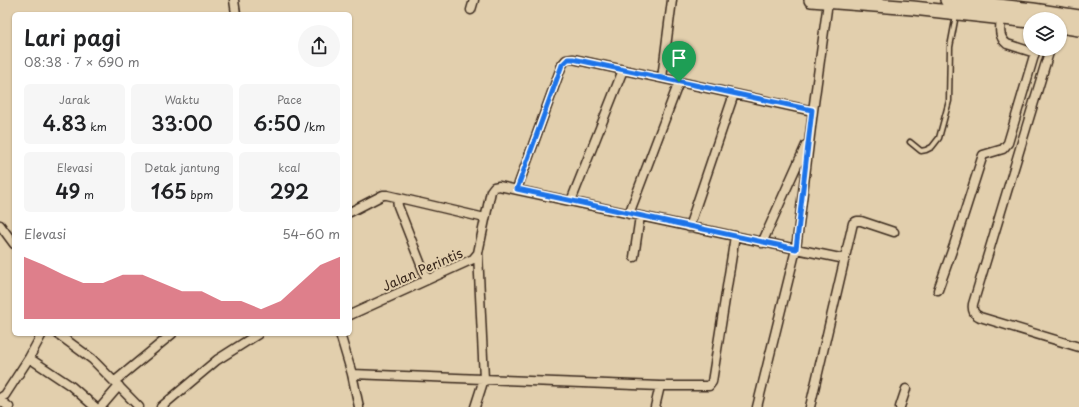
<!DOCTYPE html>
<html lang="id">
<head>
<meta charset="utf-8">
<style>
	:root { --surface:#fff; --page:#f6f6f6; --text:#202124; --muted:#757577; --accent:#d1495b }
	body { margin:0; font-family:"Playpen Sans",sans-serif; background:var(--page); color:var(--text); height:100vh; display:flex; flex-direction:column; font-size:15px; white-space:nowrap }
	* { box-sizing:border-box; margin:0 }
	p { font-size:13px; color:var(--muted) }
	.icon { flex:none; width:22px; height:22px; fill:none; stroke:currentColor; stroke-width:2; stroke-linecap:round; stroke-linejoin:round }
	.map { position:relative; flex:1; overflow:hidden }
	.drawer { position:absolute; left:12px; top:12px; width:340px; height:324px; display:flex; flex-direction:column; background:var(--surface); border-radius:6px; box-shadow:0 1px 3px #0004 }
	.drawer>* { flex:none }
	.fabs { position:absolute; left:1023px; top:12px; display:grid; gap:8px }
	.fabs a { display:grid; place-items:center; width:44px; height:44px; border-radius:50%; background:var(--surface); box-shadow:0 1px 3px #0004; font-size:20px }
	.pin { position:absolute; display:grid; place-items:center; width:34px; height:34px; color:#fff; margin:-41px -17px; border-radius:50% 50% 50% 0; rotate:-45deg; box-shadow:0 0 4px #0007 }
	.pin .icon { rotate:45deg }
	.round { display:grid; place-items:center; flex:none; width:42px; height:42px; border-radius:21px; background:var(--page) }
	.summary { display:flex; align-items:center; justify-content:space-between; height:68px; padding:0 12px }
	h1 { font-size:22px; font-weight:600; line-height:30px }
	.stats { display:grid; grid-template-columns:repeat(3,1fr); gap:6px; height:68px; padding:4px 12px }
	.stats div { display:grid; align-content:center; border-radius:6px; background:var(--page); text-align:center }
	.stats b { font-size:20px; font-weight:600 }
	.stats small { font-size:11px; font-weight:400 }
	.stats p { font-size:11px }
	.chart { height:112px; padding:8px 12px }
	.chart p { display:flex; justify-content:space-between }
	.chart svg { width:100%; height:72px; margin-top:4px; fill:var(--accent); opacity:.7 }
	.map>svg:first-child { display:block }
</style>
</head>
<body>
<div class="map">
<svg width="1079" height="407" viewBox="0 0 1079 407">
	<rect width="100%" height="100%" fill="#e2cfad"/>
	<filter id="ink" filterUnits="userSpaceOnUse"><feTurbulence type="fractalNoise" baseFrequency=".025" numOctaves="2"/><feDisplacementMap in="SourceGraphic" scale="8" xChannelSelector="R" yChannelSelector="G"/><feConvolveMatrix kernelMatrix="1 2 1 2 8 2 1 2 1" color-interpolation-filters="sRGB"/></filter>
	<g filter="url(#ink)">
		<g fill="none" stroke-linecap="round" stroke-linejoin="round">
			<g stroke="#3b2a1e" stroke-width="7">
				<path id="service" d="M910 142 921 151 926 150 932 147 939 138 949 101 950 47 956 15"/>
			</g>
			<g stroke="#3b2a1e" stroke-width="11">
				<path id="minor" d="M234 0 236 14
					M471 10 474 0
					M1001 17C1000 28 998 37 1007 44L1035 53
					M1050 49 973 304C972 311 974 314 980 317L1079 347
					M662 78 672 0
					M517 189 562 65 566 60 573 59 813 111
					M397 198 398 206 427 280
					M571 201 623 70
					M350 212 383 195H387L485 218
					M629 214 679 82
					M0 225 14 244
					M689 227 734 94
					M762 243 806 145
					M634 257 640 216
					M938 290 954 245 981 161 983 155 1003 149 1008 143 1036 49
					M350 315 473 259 478 253 491 191 494 187 499 186 796 249 813 111 828 2
					M58 334 92 359 139 407
					M340 334 352 374 359 407
					M29 358 71 386 95 407
					M352 374 660 386H709L712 382 735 236
					M115 381 172 334
					M0 398 5 395 29 358 42 334
					M0 400 9 407
					M101 407 119 386
					M161 407 217 360 258 334
					M475 407 484 379 478 253
					M655 407 660 386
					M757 407 796 249 845 259
					M810 407 853 223 857 221H861L894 232
					M900 407 906 389"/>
			</g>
			<g stroke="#3b2a1e" stroke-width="16">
				<path id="primary" d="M811 0 913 8 1030 21
					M947 0 1033 10 1079 17
					M1060 26 1079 29"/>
			</g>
			<use href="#service" stroke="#e2cfad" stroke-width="4"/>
			<use href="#minor" stroke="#e2cfad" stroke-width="8"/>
			<use href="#primary" stroke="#e2cfad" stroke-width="13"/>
		</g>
	</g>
	<g fill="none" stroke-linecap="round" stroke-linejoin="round" filter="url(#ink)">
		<g stroke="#fff" stroke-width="8">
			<path id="route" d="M568 59H573L812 110 796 249 517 189 562 65Z"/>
		</g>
		<use href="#route" stroke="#1a73e8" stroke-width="5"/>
	</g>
	<g text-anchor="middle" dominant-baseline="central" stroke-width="4" stroke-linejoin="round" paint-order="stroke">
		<g font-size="13" fill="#3b2a1e" stroke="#e2cfad">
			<text transform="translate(422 269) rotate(-24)">Jalan Perintis</text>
		</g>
	</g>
</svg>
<div class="fabs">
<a><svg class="icon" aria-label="layers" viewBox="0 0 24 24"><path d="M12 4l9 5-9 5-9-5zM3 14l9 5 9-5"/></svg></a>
</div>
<div class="pin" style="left:679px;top:82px;background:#1e9e55"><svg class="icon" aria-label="arrive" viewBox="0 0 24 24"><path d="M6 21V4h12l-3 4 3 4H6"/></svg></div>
<section class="drawer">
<div class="summary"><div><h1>Lari pagi</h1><p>08:38 · 7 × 690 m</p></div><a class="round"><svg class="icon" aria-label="share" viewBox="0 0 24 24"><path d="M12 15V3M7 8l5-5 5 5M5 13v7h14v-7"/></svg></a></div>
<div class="stats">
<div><p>Jarak</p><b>4.83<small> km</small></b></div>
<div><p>Waktu</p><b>33:00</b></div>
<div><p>Pace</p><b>6:50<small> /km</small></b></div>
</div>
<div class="stats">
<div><p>Elevasi</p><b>49<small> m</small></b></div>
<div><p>Detak jantung</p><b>165<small> bpm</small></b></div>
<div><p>kcal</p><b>292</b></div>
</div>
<div class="chart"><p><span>Elevasi</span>54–60 m</p>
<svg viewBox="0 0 160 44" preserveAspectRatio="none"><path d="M0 44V6L10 11L20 17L30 22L40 22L50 17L60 17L70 22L80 27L90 27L100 33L110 33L120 38L130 33L140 22L150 11L160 6V44z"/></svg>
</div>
</section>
</div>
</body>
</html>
